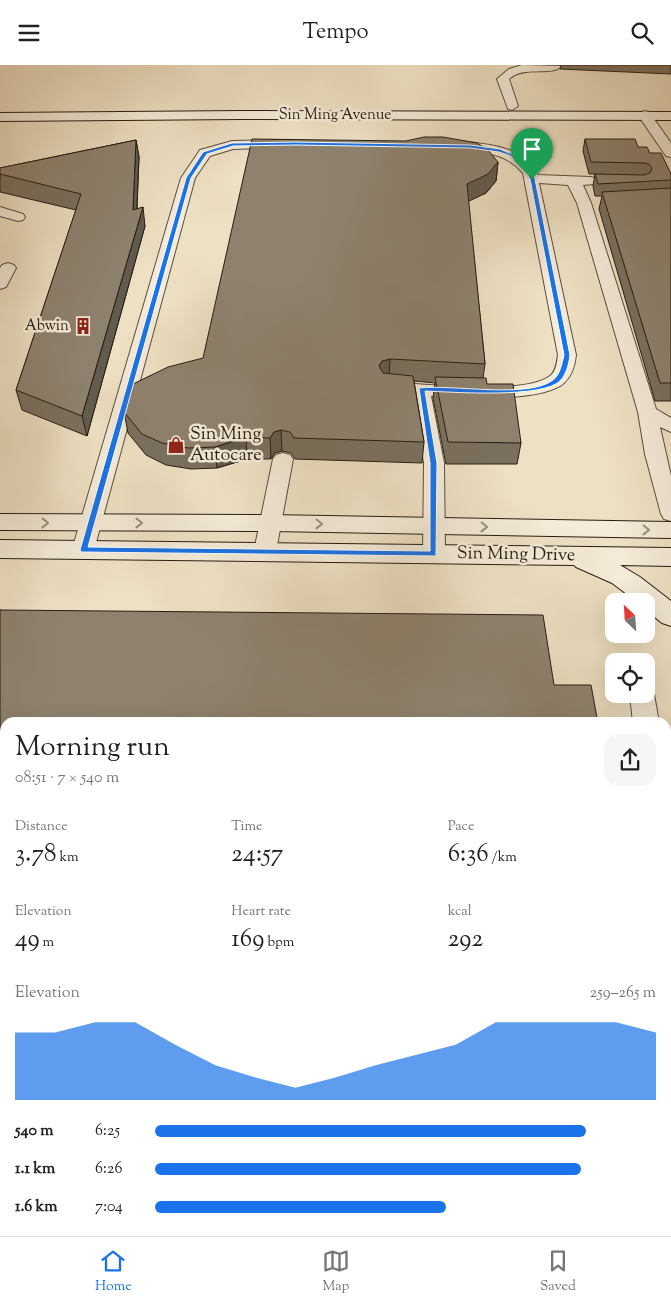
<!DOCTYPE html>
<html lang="en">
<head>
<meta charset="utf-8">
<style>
	:root { --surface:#fff; --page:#f6f6f6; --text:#222; --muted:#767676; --line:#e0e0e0; --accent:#1a73e8 }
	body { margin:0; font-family:"Sorts Mill Goudy",serif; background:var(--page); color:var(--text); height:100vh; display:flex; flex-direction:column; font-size:19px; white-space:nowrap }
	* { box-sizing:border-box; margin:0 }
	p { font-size:16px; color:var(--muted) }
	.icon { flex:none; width:28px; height:28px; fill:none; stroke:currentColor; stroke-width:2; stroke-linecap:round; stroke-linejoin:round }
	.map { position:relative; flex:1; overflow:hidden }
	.details { position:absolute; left:0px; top:652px; width:671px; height:519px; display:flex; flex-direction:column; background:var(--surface); border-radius:15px 15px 0 0; box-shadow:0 5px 20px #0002 }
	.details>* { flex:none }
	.needle { width:32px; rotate:335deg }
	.controls { position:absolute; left:605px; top:528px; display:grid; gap:10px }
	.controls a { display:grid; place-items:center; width:50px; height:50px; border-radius:10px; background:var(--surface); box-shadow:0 5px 20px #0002; font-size:25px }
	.pin { position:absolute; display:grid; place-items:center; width:42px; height:42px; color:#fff; margin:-51px -21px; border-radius:50% 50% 50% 0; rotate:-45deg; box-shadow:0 0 5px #0007 }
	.pin .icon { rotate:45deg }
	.round { display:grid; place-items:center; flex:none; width:52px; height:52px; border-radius:15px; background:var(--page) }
	.overview { display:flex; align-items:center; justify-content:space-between; height:85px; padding:0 15px }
	h1 { font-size:28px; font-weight:600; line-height:38px }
	.figures { display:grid; grid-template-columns:repeat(3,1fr); gap:8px; height:85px; padding:5px 15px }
	.figures div { display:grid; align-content:center }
	.figures b { font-size:25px; font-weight:600 }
	.figures small { font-size:14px; font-weight:400 }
	.figures p { font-size:14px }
	.chart { height:140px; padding:10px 15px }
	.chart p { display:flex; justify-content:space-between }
	.chart svg { width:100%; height:90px; margin-top:5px; fill:var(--accent); opacity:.7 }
	ul { padding:0 15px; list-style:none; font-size:16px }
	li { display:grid; grid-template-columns:80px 60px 1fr; align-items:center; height:38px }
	li i { height:12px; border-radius:6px; background:var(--accent) }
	header { display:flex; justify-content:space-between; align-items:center; height:65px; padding:0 15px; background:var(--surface); font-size:22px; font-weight:600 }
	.tab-bar { display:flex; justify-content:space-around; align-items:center; height:70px; border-top:1px solid var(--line); background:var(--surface); font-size:14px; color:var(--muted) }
	.tab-bar a { display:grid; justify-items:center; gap:2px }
	.tab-bar .selected { color:var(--accent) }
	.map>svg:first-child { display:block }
</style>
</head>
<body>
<header><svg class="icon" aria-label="menu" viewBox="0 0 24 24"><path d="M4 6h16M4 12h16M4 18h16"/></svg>Tempo<svg class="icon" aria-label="search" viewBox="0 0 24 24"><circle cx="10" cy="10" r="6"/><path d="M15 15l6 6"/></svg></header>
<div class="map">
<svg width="671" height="1171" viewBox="0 0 671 1171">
	<rect width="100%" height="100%" fill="#eee0c3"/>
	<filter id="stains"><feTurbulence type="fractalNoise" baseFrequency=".004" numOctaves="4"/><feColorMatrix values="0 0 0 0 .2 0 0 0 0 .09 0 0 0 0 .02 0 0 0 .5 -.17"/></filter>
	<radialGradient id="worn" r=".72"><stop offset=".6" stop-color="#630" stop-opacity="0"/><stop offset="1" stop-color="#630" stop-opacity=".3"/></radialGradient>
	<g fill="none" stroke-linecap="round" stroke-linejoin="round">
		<g stroke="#584e40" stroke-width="2">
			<path id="lane" d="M522 0 562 1C551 12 524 0 509 14L518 41 512 45 508 44 497 14 509 4Z
				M644 46 649 47 671 78V92L666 91 638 50Z
				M283 75 288 76 290 79 288 82 233 84 210 91 195 113 94 485 91 490 83 492 75 490 72 485 181 113 200 85 232 76Z
				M452 76C478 78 528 80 538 110L590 112 595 113 597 116 595 119 583 120 591 138 656 344 671 353V367L660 362 671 411V456L664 454 661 449 645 389 638 347 577 138 568 120 539 118 576 290C575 300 572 311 564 318 541 338 462 332 431 331L444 398 445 489 442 494 434 497 426 494 423 489 424 398 413 330 382 327 380 323 382 319 389 317C424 319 523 331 550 311 556 307 557 297 558 290L523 108C500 82 477 90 447 83L445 80Z
				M0 142 23 149 25 152 23 155 18 156 0 151Z
				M8 198 14 200 16 203 6 222 0 224V203L2 200Z
				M283 388 290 390 293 394 276 486 273 491 265 493 257 491 254 486 273 394 276 390Z
				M646 621 651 622 654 629 659 658H633L630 629H646Z
				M666 791 671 793V838L666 836Z"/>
		</g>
		<g stroke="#261d14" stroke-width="2">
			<path id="secondary" d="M241 46 671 47V55L241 54 0 56V48Z
				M0 449 270 450 671 457V473L270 466 0 465Z
				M0 475 671 483V501L620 500 640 512 671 536V561L662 558 646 545V536H636L612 518 576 502 574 500 0 493Z"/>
		</g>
		<use href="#lane" fill="#f4ebd8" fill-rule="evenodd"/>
		<use href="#secondary" fill="#f4ebd8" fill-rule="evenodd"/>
	</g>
	<path fill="#7a705f" stroke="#261d14" d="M561 0H671V9L560 4Z
		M585 74 638 82 650 88 671 109V336H655L599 144 602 131H595L593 121 595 109H589L583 86Z
		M136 75 139 92 137 144 145 161 87 371 22 345 16 325 76 145 0 127V103Z
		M498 97 496 116 486 128 468 136 485 299 483 313 521 378 517 399H446L433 333 435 318 414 316 424 377 422 398 295 394 291 388 282 386 275 388 271 394H247L217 403 191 404 166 400 146 390 128 368 124 347Z
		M0 545 554 620 5 658V1035H0Z
		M467 1166H666L671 1171H467Z"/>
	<path fill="#635b4e" stroke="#261d14" d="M136 75 139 92 136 163 133 145Z
		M498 97 496 116 486 128 465 138 467 119Z
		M143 142 145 161 87 371 82 351Z
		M390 294 389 315 381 317 379 301 382 296Z
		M281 365 282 386 275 388 271 394 270 373 274 367Z
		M246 372 247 394 217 403 215 382Z
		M176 1166H181V1171H177Z"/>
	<path fill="#8e826f" stroke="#261d14" d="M424 72H443L477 78 488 85 498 97 488 109 467 119 485 299 390 294 382 296 379 301 383 308 413 311 424 377 294 373 290 367 281 365 274 367 270 373 246 372 215 382 188 383 162 378 142 369 124 347 131 320 168 302 203 293 252 74 406 76Z
		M585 74H635L638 82H647L650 88H661L671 109V115L598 119 595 109 644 110 650 108 652 103 649 99 644 98 591 97Z
		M136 75 133 145 143 142 82 351 16 325 81 129 0 109V103Z
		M671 123V318H660L602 127Z
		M435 312 486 313 487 319H513L521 378 448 377Z
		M0 545 543 550 554 620H591L598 658H5V1018H0Z
		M666 1049 671 1074V1171H474V1166H666Z
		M107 1166H176V1170L177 1171H108Z"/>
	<defs><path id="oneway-chevron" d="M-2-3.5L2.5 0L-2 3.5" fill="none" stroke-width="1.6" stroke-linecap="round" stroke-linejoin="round" transform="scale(1.25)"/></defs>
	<g stroke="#978e80">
		<use href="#oneway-chevron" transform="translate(45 458) rotate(1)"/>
		<use href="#oneway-chevron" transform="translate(139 458)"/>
		<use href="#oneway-chevron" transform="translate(319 459) rotate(1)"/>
		<use href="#oneway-chevron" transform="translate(484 462) rotate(1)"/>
		<use href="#oneway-chevron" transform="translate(646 465) rotate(1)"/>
	</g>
	<path fill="#1a73e8" stroke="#fff" fill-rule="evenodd" d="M296 77 470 80 500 84 514 90 526 98 535 114 570 290C569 299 566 309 561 315 545 334 451 327 425 326L437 398 436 491 81 487 80 485 186 113 203 87 232 78ZM296 80 470 83 499 87 511 91 522 100 530 114 564 290C562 298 560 310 553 315 528 334 452 319 419 323L430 398V486L88 482 191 113 207 89 233 81Z"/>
	<defs>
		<g id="building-bare" transform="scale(1.35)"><path d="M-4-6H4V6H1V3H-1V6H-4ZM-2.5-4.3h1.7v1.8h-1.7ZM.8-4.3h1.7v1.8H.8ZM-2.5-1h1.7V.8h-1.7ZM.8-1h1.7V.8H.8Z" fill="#8f2418" stroke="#f4ebd8" stroke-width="2.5" paint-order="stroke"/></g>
		<g id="shop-bare" transform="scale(1.35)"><path d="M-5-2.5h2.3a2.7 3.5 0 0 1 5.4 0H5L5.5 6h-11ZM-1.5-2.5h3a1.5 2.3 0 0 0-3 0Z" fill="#8f2418" stroke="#f4ebd8" stroke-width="2.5" paint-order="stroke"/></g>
	</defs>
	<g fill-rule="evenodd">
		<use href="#building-bare" x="83" y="261"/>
		<use href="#shop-bare" x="176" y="380"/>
	</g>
	<g text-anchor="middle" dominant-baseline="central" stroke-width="5" stroke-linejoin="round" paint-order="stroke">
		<g font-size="15" fill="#261d14" stroke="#f4ebd8">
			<text x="335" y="50">Sin Ming Avenue</text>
		</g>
		<g font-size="15" fill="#261d14" stroke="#f4ebd8" text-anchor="end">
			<text x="69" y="261">Abwin</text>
		</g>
		<g font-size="18" fill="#261d14" stroke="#f4ebd8" text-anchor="start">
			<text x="190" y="370">Sin Ming<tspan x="190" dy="21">Autocare</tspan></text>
		</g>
		<g font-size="18" fill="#261d14" stroke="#f4ebd8">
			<text transform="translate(516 490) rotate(1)">Sin Ming Drive</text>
		</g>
	</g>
	<rect width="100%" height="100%" filter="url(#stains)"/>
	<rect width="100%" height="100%" fill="url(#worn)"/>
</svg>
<div class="controls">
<a><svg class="needle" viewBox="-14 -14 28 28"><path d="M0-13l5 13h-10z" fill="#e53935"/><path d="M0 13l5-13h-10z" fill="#767676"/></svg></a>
<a><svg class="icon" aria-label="locate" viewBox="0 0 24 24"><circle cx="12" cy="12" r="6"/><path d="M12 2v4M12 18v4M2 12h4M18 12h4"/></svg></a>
</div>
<div class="pin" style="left:532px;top:114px;background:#1e9e55"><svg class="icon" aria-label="arrive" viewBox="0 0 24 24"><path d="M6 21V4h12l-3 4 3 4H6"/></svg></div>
<section class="details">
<div class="overview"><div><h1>Morning run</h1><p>08:51 · 7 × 540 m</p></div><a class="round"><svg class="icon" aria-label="share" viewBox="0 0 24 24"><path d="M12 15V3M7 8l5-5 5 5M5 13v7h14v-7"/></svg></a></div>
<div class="figures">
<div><p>Distance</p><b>3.78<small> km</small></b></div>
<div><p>Time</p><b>24:57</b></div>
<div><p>Pace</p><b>6:36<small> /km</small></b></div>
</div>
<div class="figures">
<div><p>Elevation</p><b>49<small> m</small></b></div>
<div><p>Heart rate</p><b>169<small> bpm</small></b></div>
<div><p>kcal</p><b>292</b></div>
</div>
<div class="chart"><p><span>Elevation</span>259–265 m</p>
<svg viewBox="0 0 160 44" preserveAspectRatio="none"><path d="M0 44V11L10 11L20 6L30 6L40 17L50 27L60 33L70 38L80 33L90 27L100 22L110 17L120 6L130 6L140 6L150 6L160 11V44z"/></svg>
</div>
<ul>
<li><b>540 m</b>6:25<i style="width:86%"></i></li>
<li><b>1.1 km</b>6:26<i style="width:85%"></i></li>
<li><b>1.6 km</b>7:04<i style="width:58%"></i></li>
</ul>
</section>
</div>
<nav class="tab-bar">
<a class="selected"><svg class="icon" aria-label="home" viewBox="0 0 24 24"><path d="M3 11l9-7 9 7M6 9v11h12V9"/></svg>Home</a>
<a><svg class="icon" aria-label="map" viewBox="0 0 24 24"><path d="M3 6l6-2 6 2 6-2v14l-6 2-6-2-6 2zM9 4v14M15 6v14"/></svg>Map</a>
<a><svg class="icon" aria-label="saved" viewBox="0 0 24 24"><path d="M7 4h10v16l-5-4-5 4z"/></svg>Saved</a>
</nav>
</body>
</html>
